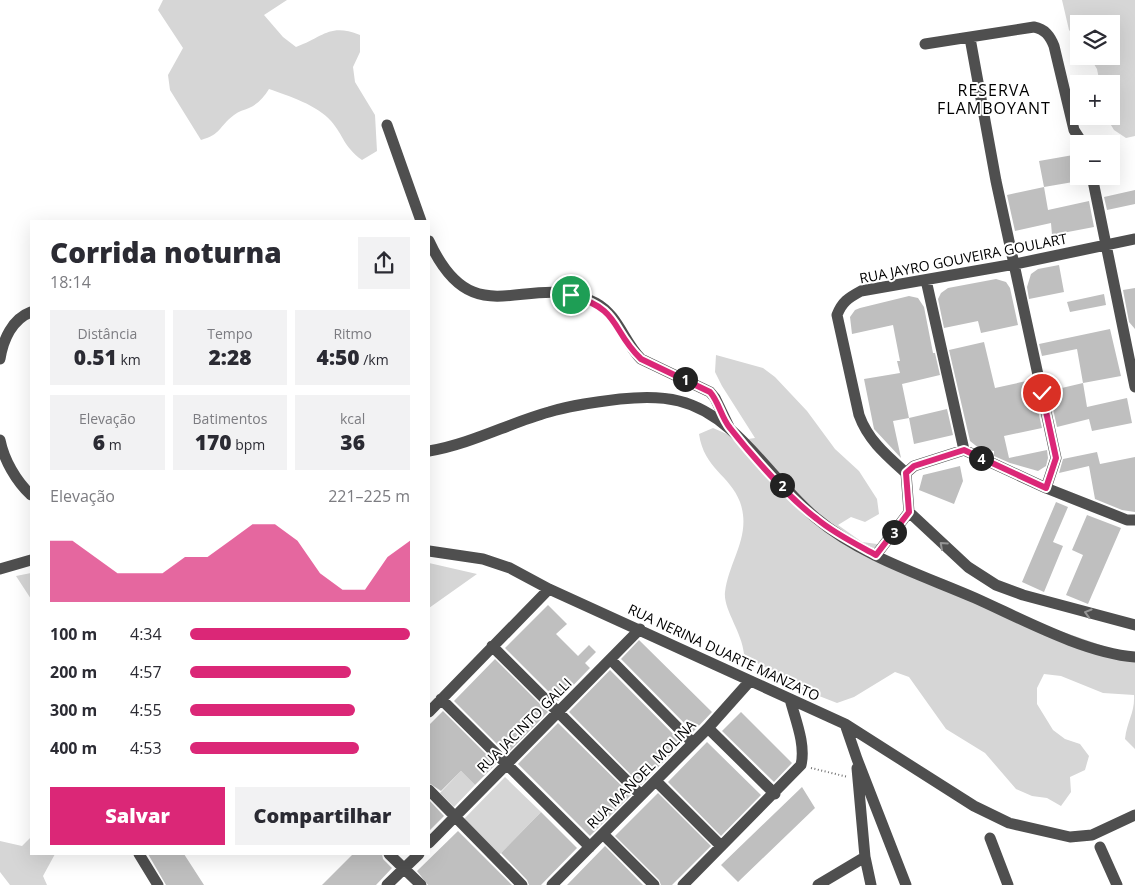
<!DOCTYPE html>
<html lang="pt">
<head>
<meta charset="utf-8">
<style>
	:root { --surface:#fff; --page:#f2f2f3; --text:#2b2b33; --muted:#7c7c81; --accent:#db2777 }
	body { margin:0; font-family:"Open Sans",sans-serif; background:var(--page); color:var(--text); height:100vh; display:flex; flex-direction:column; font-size:19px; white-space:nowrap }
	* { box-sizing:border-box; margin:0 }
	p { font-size:16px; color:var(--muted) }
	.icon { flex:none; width:28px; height:28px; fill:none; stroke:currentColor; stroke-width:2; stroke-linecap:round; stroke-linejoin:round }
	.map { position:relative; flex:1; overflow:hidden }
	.drawer { position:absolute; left:30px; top:220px; width:400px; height:635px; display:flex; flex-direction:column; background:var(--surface); border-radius:0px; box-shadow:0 5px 20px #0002 }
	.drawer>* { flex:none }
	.tools { position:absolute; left:1070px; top:15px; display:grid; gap:10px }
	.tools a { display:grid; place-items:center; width:50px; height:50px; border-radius:0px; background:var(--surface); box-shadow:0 5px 20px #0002; font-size:25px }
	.pin { position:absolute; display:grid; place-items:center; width:42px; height:42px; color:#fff; margin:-21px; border:2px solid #fff; border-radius:50%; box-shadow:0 1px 5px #0007 }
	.km { position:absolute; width:25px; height:25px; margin:-12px; border-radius:50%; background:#222; color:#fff; font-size:14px; line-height:25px; text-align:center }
	.round { display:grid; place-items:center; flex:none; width:52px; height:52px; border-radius:0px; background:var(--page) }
	.summary { display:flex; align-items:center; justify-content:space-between; height:85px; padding:0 20px }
	h1 { font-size:28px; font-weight:800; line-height:38px }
	.metrics { display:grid; grid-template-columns:repeat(3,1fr); gap:8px; height:85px; padding:5px 20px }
	.metrics div { display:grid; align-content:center; border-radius:0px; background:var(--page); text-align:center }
	.metrics b { font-size:21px; font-weight:800 }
	.metrics small { font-size:14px; font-weight:400 }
	.metrics p { font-size:14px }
	.chart { height:140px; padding:10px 20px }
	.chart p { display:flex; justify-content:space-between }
	.chart svg { width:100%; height:90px; margin-top:5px; fill:var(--accent); opacity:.7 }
	.action { display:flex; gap:10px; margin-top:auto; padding:10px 20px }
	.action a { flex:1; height:58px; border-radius:0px; background:var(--accent); color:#fff; font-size:20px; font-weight:800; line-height:58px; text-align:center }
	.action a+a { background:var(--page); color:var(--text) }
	ul { padding:0 20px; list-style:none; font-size:16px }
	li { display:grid; grid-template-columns:80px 60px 1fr; align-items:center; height:38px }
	li i { height:12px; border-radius:6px; background:var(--accent) }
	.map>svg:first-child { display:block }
</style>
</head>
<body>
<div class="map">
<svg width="1135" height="885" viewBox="0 0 1135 885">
	<rect width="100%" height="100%" fill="#fff"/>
	<path fill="#d6d6d6" d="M163 0H287L264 15 283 37 296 47C324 37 329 23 360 35V52L353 67 355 82 375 115 377 151 362 160C343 146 344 136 331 121 317 105 289 96 269 89 264 97 258 104 249 108 244 110 239 111 234 115 218 127 222 134 201 140L170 90 168 75 183 48 158 10Z
		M1062 0H1135V136L1126 138 1114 130 1106 117 1111 116V84H1100L1097 69 1089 56H1111V24H1079V40L1069 30Z
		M716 355 763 368 775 377 807 411 835 449 859 471 877 499 879 514 865 522 851 517 838 525 862 542 877 544 886 557 1029 620 1135 657V749L1125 739C1127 721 1135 713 1134 695L1103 693 1061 676 1044 674 1037 688V704L1053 730 1065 739 1080 744 1089 756 1085 770 1070 777 1071 792 1061 806 1047 798 1032 796 1016 789 985 753 946 729 909 677 895 672 854 697 837 703 791 685 780 673 762 666 744 654C742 632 723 609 725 592 729 560 752 536 740 502 730 475 704 469 699 434L713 428 741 440 755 438 722 386 715 372Z
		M429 563 477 574 429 608Z
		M31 573V599L16 576Z
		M461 771 475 785 454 807 440 793Z
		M505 777 541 812 499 855 463 820Z
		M31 837V854H55L43 876 47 885H10L0 872V841L22 846Z"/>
	<path fill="#bfbfbf" d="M1079 154V181L1044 187 1048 210 1089 201 1094 227 1052 235 1051 223 1015 231 1007 195 1044 187 1039 161Z
		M1135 190V204L1107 210 1104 197Z
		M1059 265 1064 292 1029 299 1027 287 1031 274 1038 269Z
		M996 279 1006 282 1010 288 1018 325 981 333 978 321 944 328 938 299 941 293 948 288Z
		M1135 288V329L1129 322 1123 290Z
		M1104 294 1106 305 1070 312 1067 302Z
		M909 296 918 298 924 307 933 353H935L940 375 902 384 909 418 947 409 953 435 914 444 909 418 893 421 901 458 874 429 864 379 900 373 897 361H900L893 325 852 334 850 317 855 310 860 308Z
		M1110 329 1121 376 1083 383 1077 349 1042 356 1039 344Z
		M984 342 995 388 1031 380 1042 428 1004 436 1009 458 1047 450 1048 458 1046 466 1038 471 1010 463 994 456V451L980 449 970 441 949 350Z
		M1083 383 1087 407 1127 398 1132 423 1092 431 1089 419 1057 427 1049 391Z
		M1097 452 1100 464 1135 457V512L1122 510 1095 499 1089 466 1059 473 1063 459Z
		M960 466 963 481 954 504 919 490 923 475Z
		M1056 502 1068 507 1053 542 1063 546 1044 592 1022 582Z
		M1087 515 1121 528 1088 604 1066 595 1083 555 1072 550Z
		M548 605 567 624 556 634 578 656 589 645 596 652 585 663 590 668 558 701 505 648Z
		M639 640 712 712 693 732 621 659Z
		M495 659 548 712 507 754 454 701Z
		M610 670 682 743 641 785 569 712Z
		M443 711 496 764 475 785 461 771 441 791 429 783V725Z
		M741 712 792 763 774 782 722 731Z
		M558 723 631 795 590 836 518 764Z
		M707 742 761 795 721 836 668 782Z
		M802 787 815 808 738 882 721 865Z
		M658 793 711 846 672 885H661L659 880 615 836Z
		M429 800 444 816 429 831Z
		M541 812 577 848 541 885H529L527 880 501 853Z
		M458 831 512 885H428L417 871Z
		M605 846 643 885H567Z
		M148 854H184L204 885H166Z
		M353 854H382L383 859 392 868 376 885H322Z"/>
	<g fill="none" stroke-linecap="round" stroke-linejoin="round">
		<path stroke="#717171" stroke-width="2" stroke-dasharray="1 2.5" stroke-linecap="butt" d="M811 768 848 777"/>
		<path stroke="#4f4f4f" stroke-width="11" d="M970 38 996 181 1056 458 1046 488
			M925 44 1034 27C1045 29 1050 36 1054 46L1074 130 1083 144
			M387 125 421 221
			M1092 176 1135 387
			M429 241C475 341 528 267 596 303 618 315 624 342 641 359L710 392 715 398 729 427
			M926 280 964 450
			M0 359C3 340 12 319 31 312
			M0 440C4 460 16 481 31 495
			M429 451C471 444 509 423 549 412 572 405 596 402 620 399 639 397 660 396 679 401 737 415 772 482 816 518 861 556 922 575 975 598 1022 619 1084 653 1135 657
			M906 473 914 466 964 450 1046 488 1127 520H1135
			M909 512 968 567 996 585 1023 595 1135 625
			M429 551 483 559 510 568 549 589 845 724 974 806 1009 823 1070 837 1092 835 1135 815
			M876 555 909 512 906 473C886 455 868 440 859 415L837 315C842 302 848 298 861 291L1015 264 1135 239
			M0 569 31 560
			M492 646 641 795
			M611 660 693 743
			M441 699 590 847
			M429 712 549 589
			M845 724 857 759 906 885
			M708 728 775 794
			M857 768 865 857 871 885
			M656 781 721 846
			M429 790 522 885
			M603 834 654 885
			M990 838 1008 885
			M429 843 640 629
			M1100 847 1117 885
			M139 854 158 885
			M389 854 421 885
			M387 885 419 854
			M552 885 708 728 749 682
			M683 885 801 765C806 744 795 719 790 699
			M818 885 865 857"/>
	</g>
	<defs><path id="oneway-chevron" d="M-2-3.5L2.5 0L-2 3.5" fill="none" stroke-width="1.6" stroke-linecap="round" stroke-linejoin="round" transform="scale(1.25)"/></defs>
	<g stroke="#959595">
		<use href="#oneway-chevron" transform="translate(943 545) rotate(-138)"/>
		<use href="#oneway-chevron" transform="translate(1088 613) rotate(-164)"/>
	</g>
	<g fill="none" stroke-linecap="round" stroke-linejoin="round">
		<g stroke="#fff" stroke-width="10">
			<path id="route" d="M571 295C622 310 610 329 641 359L710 392C719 402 721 417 730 428 751 455 790 499 817 519 835 534 856 544 876 555L909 512 906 473 914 466 964 450 1046 488 1056 458 1042 393"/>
		</g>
		<use href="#route" stroke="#db2777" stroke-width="6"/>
	</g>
	<g text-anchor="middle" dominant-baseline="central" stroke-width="4" stroke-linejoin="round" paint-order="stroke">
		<g font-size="14" fill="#000" stroke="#fff">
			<text transform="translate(963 258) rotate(-11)">RUA JAYRO GOUVEIRA GOULART</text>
			<text transform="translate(724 652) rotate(25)">RUA NERINA DUARTE MANZATO</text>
			<text transform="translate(524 725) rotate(-45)">RUA JACINTO GALLI</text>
			<text transform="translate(641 774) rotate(-45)">RUA MANOEL MOLINA</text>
		</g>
		<g font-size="16" letter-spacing="1" fill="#000" stroke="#fff">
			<text x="994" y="90">RESERVA<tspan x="994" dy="18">FLAMBOYANT</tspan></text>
		</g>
	</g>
</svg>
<div class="tools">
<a><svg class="icon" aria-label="layers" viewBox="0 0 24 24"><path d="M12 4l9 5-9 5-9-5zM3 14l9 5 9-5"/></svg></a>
<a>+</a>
<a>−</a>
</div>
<div class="pin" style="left:571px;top:295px;background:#1e9e55"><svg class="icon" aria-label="arrive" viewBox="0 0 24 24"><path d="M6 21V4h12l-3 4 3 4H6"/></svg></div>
<div class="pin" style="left:1042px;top:393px;background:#d93025"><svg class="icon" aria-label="check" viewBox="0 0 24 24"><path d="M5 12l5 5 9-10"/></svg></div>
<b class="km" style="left:685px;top:379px">1</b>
<b class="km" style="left:782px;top:485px">2</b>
<b class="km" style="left:894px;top:532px">3</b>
<b class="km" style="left:981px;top:458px">4</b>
<section class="drawer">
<div class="summary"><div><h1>Corrida noturna</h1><p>18:14</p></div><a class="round"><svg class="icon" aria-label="share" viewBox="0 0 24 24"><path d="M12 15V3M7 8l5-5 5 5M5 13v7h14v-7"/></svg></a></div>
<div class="metrics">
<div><p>Distância</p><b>0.51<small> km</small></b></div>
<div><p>Tempo</p><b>2:28</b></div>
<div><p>Ritmo</p><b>4:50<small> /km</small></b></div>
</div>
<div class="metrics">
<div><p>Elevação</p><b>6<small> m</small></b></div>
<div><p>Batimentos</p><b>170<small> bpm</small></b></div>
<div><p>kcal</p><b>36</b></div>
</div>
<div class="chart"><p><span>Elevação</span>221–225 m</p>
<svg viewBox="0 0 160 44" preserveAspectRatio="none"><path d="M0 44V14L10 14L20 22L30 30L40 30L50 30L60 22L70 22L80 14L90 6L100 6L110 14L120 30L130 38L140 38L150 22L160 14V44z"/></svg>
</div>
<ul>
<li><b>100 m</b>4:34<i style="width:100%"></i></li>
<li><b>200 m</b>4:57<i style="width:73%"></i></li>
<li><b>300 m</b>4:55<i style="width:75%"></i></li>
<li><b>400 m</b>4:53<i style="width:77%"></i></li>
</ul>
<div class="action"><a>Salvar</a><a>Compartilhar</a></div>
</section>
</div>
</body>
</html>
